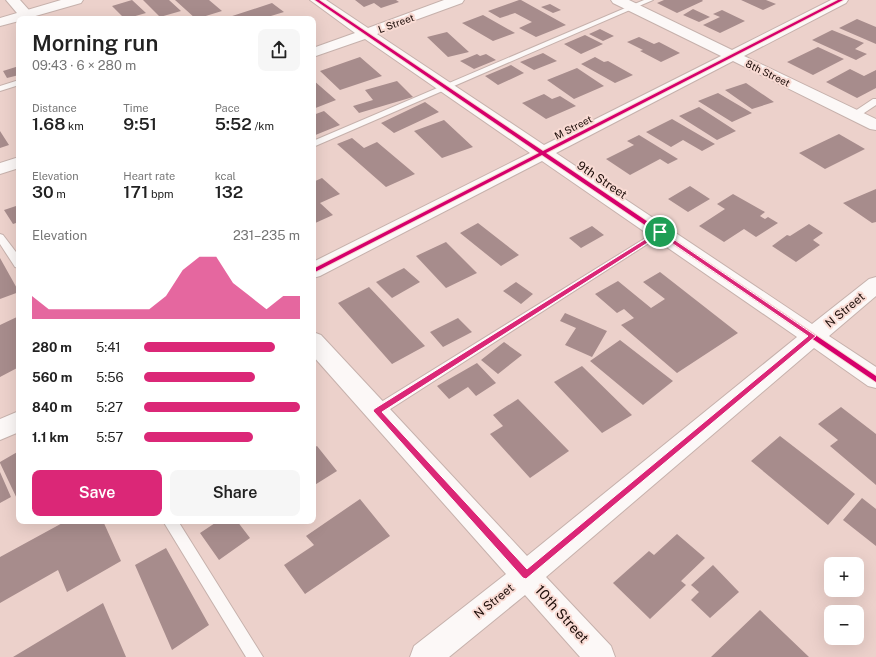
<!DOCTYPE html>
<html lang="en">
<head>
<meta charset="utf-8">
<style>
	:root { --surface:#fff; --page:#f6f6f6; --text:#222; --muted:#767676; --accent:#db2777 }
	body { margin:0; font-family:"Public Sans",sans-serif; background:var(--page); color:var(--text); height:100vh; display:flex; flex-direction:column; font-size:15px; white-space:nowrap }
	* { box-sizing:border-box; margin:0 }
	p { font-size:13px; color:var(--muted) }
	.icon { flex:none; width:22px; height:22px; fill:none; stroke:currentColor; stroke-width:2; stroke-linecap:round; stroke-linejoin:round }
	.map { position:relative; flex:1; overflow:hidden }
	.side { position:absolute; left:16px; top:16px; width:300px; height:508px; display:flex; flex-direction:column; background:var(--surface); border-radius:8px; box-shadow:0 4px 16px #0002 }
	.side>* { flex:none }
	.fabs { position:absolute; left:824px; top:557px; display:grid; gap:8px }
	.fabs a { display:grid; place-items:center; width:40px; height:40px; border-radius:8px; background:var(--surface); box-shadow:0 4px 16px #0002; font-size:20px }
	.pin { position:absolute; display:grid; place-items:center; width:34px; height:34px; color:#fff; margin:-17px; border:2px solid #fff; border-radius:50%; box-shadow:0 1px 4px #0007 }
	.round { display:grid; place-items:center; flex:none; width:42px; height:42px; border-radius:8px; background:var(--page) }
	.summary { display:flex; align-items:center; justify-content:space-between; height:68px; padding:0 16px }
	h1 { font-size:22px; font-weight:600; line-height:30px }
	.stats { display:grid; grid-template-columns:repeat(3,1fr); gap:6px; height:68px; padding:4px 16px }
	.stats div { display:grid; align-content:center }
	.stats b { font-size:17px; font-weight:600 }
	.stats small { font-size:11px; font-weight:400 }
	.stats p { font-size:11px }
	.chart { height:112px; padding:8px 16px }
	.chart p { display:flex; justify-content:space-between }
	.chart svg { width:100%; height:72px; margin-top:4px; fill:var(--accent); opacity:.7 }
	.cta { display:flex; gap:8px; margin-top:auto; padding:8px 16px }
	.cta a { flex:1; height:46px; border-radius:8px; background:var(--accent); color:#fff; font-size:16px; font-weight:600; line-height:46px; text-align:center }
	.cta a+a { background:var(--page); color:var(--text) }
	ul { padding:0 16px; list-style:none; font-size:13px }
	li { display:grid; grid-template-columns:64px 48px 1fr; align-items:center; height:30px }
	li i { height:10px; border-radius:5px; background:var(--accent) }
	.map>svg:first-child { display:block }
</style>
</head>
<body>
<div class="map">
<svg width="876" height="657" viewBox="0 0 876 657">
	<rect width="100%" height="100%" fill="#ecd1cb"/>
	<path fill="#a78c8c" d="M132 0 146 13 125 19 112 6Z
		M143 0H169L181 11 160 17Z
		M175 0H209L222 11 196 19Z
		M355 0H396L399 2 381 8 374 3 364 7Z
		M519 0H521L566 25 536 37 519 28 532 22 515 13 500 18 488 11Z
		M664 0H702L703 1 677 13 657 3Z
		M741 0H766L776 4 763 10Z
		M272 3 284 12 261 19H223Z
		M550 4 561 10 553 13 541 7Z
		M693 9 710 17 699 22 683 15Z
		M722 10 745 21 720 33 703 25 720 17 713 14Z
		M483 15 515 33 493 41 462 23Z
		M857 19 876 27V44L839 28Z
		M600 29 614 36 603 41 589 34Z
		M832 30 864 43 855 49 867 54 856 60 812 40Z
		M447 32 469 52 448 57 427 37Z
		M585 35 603 44 581 54 564 44Z
		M639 37 654 44 659 42 680 53 661 62 640 51 643 50 627 42Z
		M818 47 844 59 813 75 787 62Z
		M543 53 557 61 534 70 520 62Z
		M477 54 480 56 486 54 496 60 474 69 460 61Z
		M360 57 382 76 340 90 320 71Z
		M595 57 604 62 608 61 633 75 615 83 581 64Z
		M511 65 524 73 498 85 485 76Z
		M19 66V75L7 78 3 71Z
		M577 68 604 86 574 99 547 80Z
		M850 69 864 76 876 70V88L857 98 826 82Z
		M313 80 336 100 313 109Z
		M397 81 413 97 359 113 353 106 373 100 365 90Z
		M746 83 774 102 752 109 725 90Z
		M718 93 752 113 732 122 698 101Z
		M544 94 552 99 560 96 576 106 546 119 522 103Z
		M425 102 439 112 394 133 381 123Z
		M699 107 736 131 717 140 679 116Z
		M324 111 340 125 313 136V115Z
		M672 119 715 144 702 151 683 140 671 147 646 132Z
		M444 120 473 147 442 158 414 131Z
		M0 131 9 145 0 148Z
		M839 134 865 149 825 169 799 153Z
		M639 135 678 159 668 164 660 159 630 175 606 159 634 145 627 141Z
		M352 138 364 148 377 142 415 174 386 187 337 144Z
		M322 178 340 194 320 203 333 215 313 224V182Z
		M690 186 710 199 688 212 668 199Z
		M876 189V222L872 223 843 203Z
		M733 194 765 212 760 216 765 219 768 217 778 223 756 237 744 229 724 242 699 226 725 209 717 204Z
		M19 205V222L13 224 4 210Z
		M478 223 519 255 501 266 460 233Z
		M809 224 823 233 813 240 820 245 796 262 772 246 787 235 790 236Z
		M592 226 604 235 581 248 569 238Z
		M446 242 477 273 446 288 416 256Z
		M0 258 19 292 0 299Z
		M404 268 420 282 392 298 376 282Z
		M660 272 738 333 677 373 621 325 634 318 624 309 617 313 595 294 618 281 651 308 665 299 643 282Z
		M516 282 533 294 521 304 503 291Z
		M369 287 425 346 392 364 338 303Z
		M565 313 607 331 592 357 565 345 576 328 560 321Z
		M19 316V367L0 377V325Z
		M458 318 472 332 443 347 430 332Z
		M620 340 673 381 643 405 590 361Z
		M504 342 522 355 498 374 481 360Z
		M477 363 496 383 476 396 468 387 449 399 437 386Z
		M582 366 632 415 602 433 554 382Z
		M518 399 569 451 530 478 490 434 503 426 493 415Z
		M841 407 876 434V485L830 446 838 440 818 424Z
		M780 436 855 494 828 525 751 461Z
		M317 446 337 471 313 486V448Z
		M19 451V503L0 463V462Z
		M0 472 11 497 0 503Z
		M862 498 876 509V546L843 520Z
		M360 499 390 536 305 594 284 565 314 545 306 536Z
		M66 521H103L121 561 67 592 58 570 0 603V557Z
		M218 521H237L250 538 219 560 200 533Z
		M677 534 705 558 681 581 686 585 650 619 613 583 649 551 654 555Z
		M166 548 209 625 172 650 135 565Z
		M713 565 739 592 710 618 691 600 699 592 691 585Z
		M103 603 126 657H13Z
		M760 610 809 657H711Z"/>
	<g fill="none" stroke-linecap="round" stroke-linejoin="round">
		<g stroke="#c6b1ac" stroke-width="2">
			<path id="service" d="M644 0H653L313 147V141Z
				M19 80V85L0 91V86Z
				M873 99H876V105L858 117H852L851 115 852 113Z
				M660 229 663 230 665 232 663 234 381 415 377 416 373 415 371 411 373 407Z
				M0 234 3 235 19 256V268L15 267 0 244Z
				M163 521H178L263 657H246Z"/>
		</g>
		<g stroke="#c6b1ac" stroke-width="2">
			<path id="minor" d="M6 0H20L37 19H22Z
				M310 0H326L368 28 444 0H464L462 3 377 34 544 145 721 56 613 3 611 0H629L732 50 831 0H848L846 3 744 56 876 119V130L870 129 733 61 556 153 812 324 869 279 876 277V296L829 336 876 367V388L868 386 814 348 546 577 611 646 615 657H580L525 595 449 657H410L414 646 506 574 313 356V332L321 335 527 556 797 337 542 161 320 276 313 278V262L530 153 365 39 313 57V48L355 33Z
				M19 157V168L0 174V163Z
				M19 411V432L0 440V419Z"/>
		</g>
		<g stroke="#c6b1ac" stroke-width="2">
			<path id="tertiary" d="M61 0H83L81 3 25 19H19V21L0 26V18Z"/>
		</g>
		<use href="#service" fill="#fcf8f7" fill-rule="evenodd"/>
		<use href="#minor" fill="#fcf8f7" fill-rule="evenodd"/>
		<use href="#tertiary" fill="#fcf8f7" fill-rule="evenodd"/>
		<g stroke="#f9dbd4" stroke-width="2">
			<path id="cycleway" d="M315 0H319L543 151 838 0H843L546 153 876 376V382L542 155 313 273V269L539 153Z"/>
		</g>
		<use href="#cycleway" fill="#d6006c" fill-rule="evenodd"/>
	</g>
	<path fill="#db2777" stroke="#fff" fill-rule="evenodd" d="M660 230 816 336 526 579 523 578 373 411 374 409ZM660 235 808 336 527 569 382 412Z"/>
	<g text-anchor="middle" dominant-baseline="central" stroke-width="4" stroke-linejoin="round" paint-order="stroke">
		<g font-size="10" fill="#1c0c08" stroke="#f9dbd4">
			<text transform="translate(396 23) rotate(-20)">L Street</text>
			<text transform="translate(768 73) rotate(26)">8th Street</text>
			<text transform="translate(573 127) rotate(-27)">M Street</text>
		</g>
		<g font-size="12" fill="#1c0c08" stroke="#f9dbd4">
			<text transform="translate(602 180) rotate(34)">9th Street</text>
			<text transform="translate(845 310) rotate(-40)">N Street</text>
			<text transform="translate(494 601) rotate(-39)">N Street</text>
		</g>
		<g font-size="14" fill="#1c0c08" stroke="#f9dbd4">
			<text transform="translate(562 614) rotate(48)">10th Street</text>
		</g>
	</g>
</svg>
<div class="fabs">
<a>+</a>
<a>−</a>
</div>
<div class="pin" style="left:660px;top:232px;background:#1e9e55"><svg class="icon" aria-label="arrive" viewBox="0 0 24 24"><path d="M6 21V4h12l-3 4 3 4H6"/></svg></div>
<section class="side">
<div class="summary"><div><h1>Morning run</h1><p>09:43 · 6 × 280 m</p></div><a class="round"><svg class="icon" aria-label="share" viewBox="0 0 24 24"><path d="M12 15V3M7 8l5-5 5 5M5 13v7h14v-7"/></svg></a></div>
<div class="stats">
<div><p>Distance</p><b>1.68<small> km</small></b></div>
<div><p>Time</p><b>9:51</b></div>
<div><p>Pace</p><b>5:52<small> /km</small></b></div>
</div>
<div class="stats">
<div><p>Elevation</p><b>30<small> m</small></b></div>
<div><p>Heart rate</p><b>171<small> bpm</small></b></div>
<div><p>kcal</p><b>132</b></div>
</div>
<div class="chart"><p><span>Elevation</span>231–235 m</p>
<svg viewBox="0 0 160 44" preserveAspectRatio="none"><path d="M0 44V30L10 38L20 38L30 38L40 38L50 38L60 38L70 38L80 30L90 14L100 6L110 6L120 22L130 30L140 38L150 30L160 30V44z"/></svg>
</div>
<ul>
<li><b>280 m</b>5:41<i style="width:84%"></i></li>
<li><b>560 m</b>5:56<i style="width:71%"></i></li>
<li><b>840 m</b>5:27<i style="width:100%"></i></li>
<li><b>1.1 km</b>5:57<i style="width:70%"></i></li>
</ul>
<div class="cta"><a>Save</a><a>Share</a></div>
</section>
</div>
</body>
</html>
